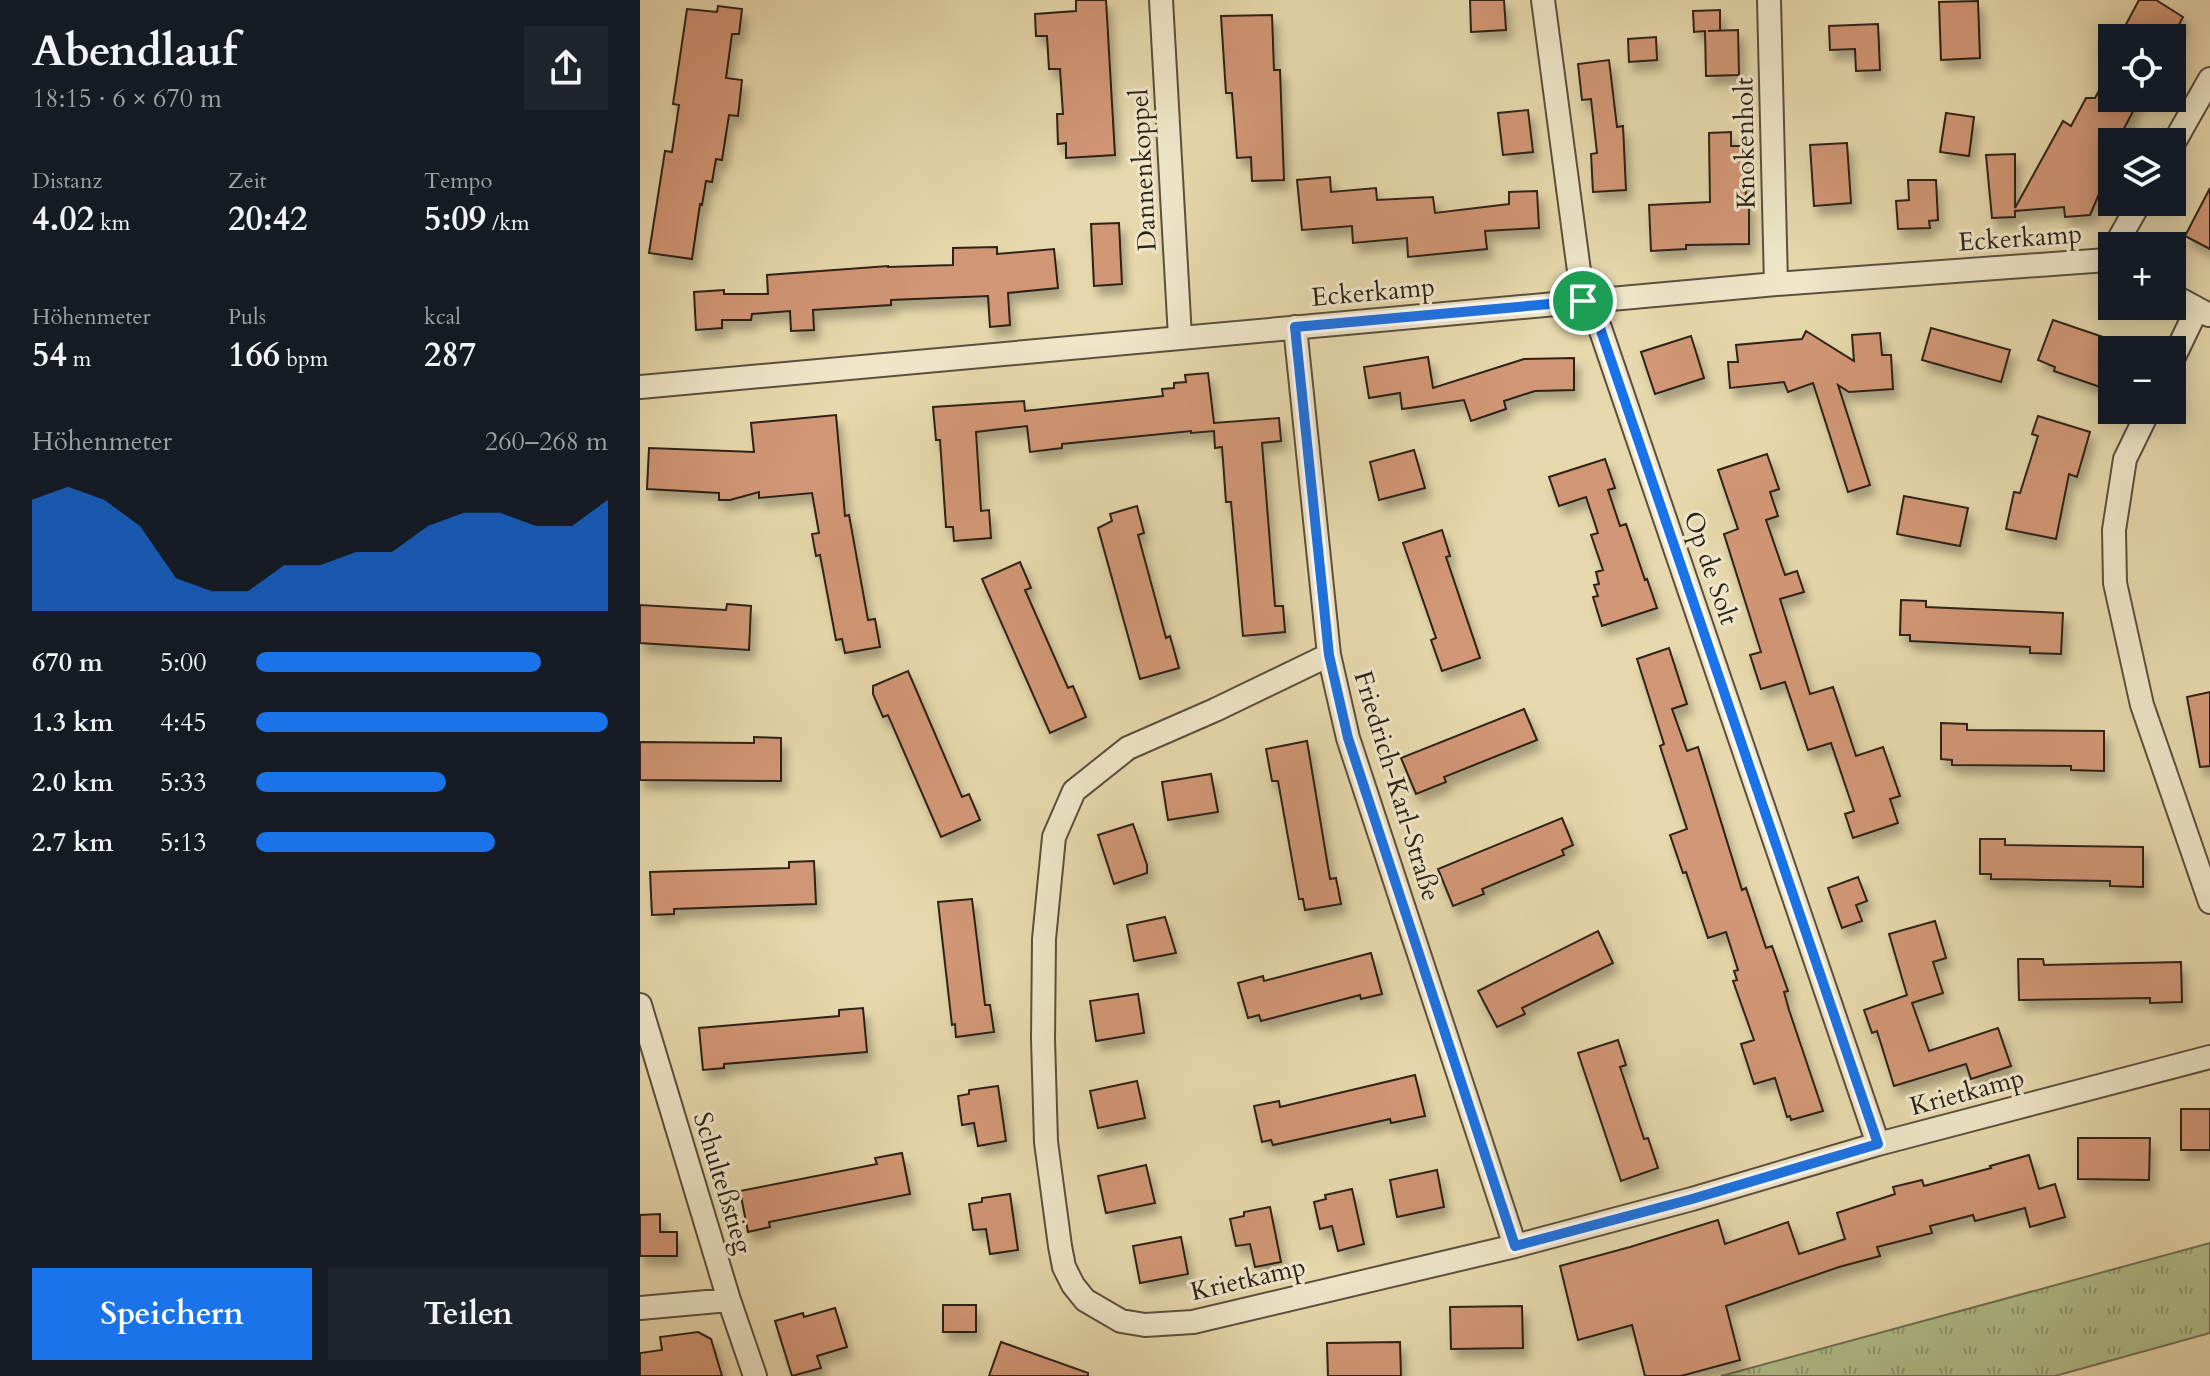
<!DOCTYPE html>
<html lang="de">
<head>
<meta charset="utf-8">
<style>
	:root { --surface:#171b24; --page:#20242c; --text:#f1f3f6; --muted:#9ea1a6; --accent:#1a73e8 }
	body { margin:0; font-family:Cardo,serif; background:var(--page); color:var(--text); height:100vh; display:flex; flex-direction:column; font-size:30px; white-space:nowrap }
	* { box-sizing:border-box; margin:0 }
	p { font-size:26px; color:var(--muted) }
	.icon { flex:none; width:44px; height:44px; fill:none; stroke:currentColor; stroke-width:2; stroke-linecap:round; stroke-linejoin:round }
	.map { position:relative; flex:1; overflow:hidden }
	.panel { display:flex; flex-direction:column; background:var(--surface); width:640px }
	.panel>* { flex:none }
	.tools { position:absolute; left:1458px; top:24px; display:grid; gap:16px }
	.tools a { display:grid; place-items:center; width:88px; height:88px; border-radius:0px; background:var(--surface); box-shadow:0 4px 20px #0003; font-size:40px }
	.pin { position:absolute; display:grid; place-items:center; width:68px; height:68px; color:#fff; margin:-34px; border:4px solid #fff; border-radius:50%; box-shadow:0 2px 8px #0007 }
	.round { display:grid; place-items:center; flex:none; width:84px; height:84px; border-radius:0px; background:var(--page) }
	.headline { display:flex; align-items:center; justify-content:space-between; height:136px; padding:0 32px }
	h1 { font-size:44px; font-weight:700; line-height:60px }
	.stats { display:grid; grid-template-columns:repeat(3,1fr); gap:12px; height:136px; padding:8px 32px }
	.stats div { display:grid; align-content:center }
	.stats b { font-size:34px; font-weight:700 }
	.stats small { font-size:22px; font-weight:400 }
	.stats p { font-size:22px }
	.chart { height:224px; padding:16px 32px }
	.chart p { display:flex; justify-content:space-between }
	.chart svg { width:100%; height:144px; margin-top:8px; fill:var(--accent); opacity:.7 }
	.button { display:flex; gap:16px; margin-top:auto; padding:16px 32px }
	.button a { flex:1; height:92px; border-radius:0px; background:var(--accent); color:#fff; font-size:32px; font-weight:700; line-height:92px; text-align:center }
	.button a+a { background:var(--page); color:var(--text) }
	ul { padding:0 32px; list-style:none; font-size:26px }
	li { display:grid; grid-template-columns:128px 96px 1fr; align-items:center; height:60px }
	li i { height:20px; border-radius:10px; background:var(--accent) }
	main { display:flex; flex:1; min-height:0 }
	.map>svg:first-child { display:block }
</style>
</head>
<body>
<main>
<section class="panel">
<div class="headline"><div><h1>Abendlauf</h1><p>18:15 · 6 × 670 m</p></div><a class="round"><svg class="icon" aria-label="share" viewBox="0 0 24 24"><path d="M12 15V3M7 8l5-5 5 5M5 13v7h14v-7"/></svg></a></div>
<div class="stats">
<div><p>Distanz</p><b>4.02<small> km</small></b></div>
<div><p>Zeit</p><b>20:42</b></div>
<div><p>Tempo</p><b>5:09<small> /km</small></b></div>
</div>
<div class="stats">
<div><p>Höhenmeter</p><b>54<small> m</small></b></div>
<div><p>Puls</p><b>166<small> bpm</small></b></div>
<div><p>kcal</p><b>287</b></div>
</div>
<div class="chart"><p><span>Höhenmeter</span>260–268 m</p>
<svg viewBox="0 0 160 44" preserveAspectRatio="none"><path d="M0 44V10L10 6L20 10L30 18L40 34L50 38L60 38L70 30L80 30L90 26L100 26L110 18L120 14L130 14L140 18L150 18L160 10V44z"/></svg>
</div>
<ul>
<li><b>670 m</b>5:00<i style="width:81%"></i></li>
<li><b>1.3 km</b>4:45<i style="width:100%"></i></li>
<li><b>2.0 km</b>5:33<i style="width:54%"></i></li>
<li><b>2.7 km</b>5:13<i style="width:68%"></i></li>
</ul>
<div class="button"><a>Speichern</a><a>Teilen</a></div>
</section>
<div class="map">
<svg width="1570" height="1376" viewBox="0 0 1570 1376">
	<defs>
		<pattern id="park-tufts" width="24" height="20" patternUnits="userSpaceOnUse" patternTransform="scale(2)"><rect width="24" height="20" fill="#b1bf8c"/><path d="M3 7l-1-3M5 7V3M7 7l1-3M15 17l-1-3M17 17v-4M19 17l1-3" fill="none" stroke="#909b71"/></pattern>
		<filter id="shadow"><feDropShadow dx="5" dy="9" stdDeviation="4" flood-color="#0004"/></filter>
	</defs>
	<rect width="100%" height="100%" fill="#e6d8ac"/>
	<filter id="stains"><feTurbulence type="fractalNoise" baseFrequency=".0025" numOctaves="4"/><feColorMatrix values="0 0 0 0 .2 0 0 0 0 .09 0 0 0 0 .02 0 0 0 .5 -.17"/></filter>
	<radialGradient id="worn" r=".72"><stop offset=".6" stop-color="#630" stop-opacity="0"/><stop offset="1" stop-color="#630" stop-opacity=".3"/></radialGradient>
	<path fill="url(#park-tufts)" stroke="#6f7052" stroke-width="2" d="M1570 1243V1333L1415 1376H1081Z"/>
	<path fill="#d19674" stroke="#2d2118" stroke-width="2" filter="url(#shadow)" d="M436 0H466L475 155 426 158V143L418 144 417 114H423L420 69H409L407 36H396L395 14 436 11Z
		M830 0H864L866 30 831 32Z
		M1499 0H1516L1543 17 1532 38H1503L1484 28Z
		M1338 1 1340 58 1301 60 1299 2Z
		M78 6 102 9 99 34H92L86 78 102 80 98 116 89 115 82 160 76 159 72 182 66 181 62 205 60 204 52 259 9 253 25 151 32 152 39 105 33 104 47 9 77 12Z
		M1080 10V31H1068L1098 30 1099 75 1066 76 1065 31 1054 32 1053 11Z
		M632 15 634 70H640L644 180 612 181 611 157 597 158 592 93H586L581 16Z
		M1238 24 1240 70 1216 71 1215 49 1190 50 1189 26Z
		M1016 37 1017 60 989 62 988 39Z
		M969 60 977 127 983 126 986 190 953 192 951 154 957 153 951 99 942 100 938 64Z
		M1472 67V98H1500L1477 142H1472V164L1450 215 1425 217 1424 207 1375 211V217L1352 218 1346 155 1375 154V208L1423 121 1431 126 1446 98H1455Z
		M888 110 893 152 863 155 858 113Z
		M1306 113 1334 117 1329 156 1300 152Z
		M1091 132V146H1105L1106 205H1109V244L1046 245V249L1011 251 1009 205 1070 202 1069 133Z
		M1207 143 1211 203 1174 206 1170 145Z
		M690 177 691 192 736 188 737 200 793 197 795 213 869 204V192L897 191 899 228 845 231 847 249 768 257 767 238 713 243 712 226 662 230 657 180Z
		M1268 180H1296L1298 220 1289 221 1290 228 1258 229 1256 201 1269 200Z
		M1570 188V249L1545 236Z
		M479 223 482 284 454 286 451 224Z
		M357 247V254L414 249 418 288 368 293 370 325 350 327 348 296 251 300V305L173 310 174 330 151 331 150 311 112 314 111 320H82V328L56 330 54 292 84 290V294H128L127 275 248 266V267L313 265V248Z
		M1413 320 1472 340V387L1465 384 1463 388 1414 371 1415 367 1398 360Z
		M1291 328 1370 350 1361 382 1282 360Z
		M1166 331 1214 361 1212 335 1240 333 1242 355H1251L1253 389 1209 392 1198 385 1230 485 1208 492 1173 383 1148 392 1144 382 1090 388 1088 362H1098L1096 345 1162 339Z
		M1051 336 1064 378 1015 394 1001 352Z
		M788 357 793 388 884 359 934 358V390L895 391 864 401 866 409 831 421 824 400 762 409 760 393 729 398 724 367Z
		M568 373 574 423 639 418 641 441 622 443 635 606H643L645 632 603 636 591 502H586L582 447 575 448 574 431 551 433V431L422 444V448L390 452 387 426 336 432 341 511 349 510 351 538 314 541 313 527H306L300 440H296L293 407 384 401 385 411 523 396 522 389 534 388V383L546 382 545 375Z
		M196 415 205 516 209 515 228 620 235 619 240 647 205 653 202 639 196 640 180 555 176 556 172 534 179 533 172 493 119 498V492L90 500H79V493L7 489 9 448 114 452 111 423Z
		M1398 416 1450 432 1437 477 1429 474 1416 539 1366 529 1374 492 1380 493 1398 436 1392 434Z
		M774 450 785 488 739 500 730 462Z
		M1127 454 1139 489 1130 492 1138 516 1126 520 1145 575 1157 571 1164 592 1140 599 1170 694 1193 687 1216 756 1243 747 1260 796 1250 799 1258 823 1213 838 1205 814 1214 811 1191 743 1168 750 1145 682 1121 689 1110 655 1121 652 1084 534 1098 529 1078 470Z
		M965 459 975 488 968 490 980 526 986 524 1005 580 1007 579 1017 608 962 626 953 597 958 596 954 585 959 584 956 572 963 570 951 535 958 533 946 497 919 506 909 477Z
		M1264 496 1328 508 1320 546 1257 534Z
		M497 506 504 533 498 535 526 638 530 636 539 668 500 679 458 528 472 521 470 514Z
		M802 530 810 556 806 557 840 658 802 671 791 640 796 638 763 543Z
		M380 562 391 588 385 590 428 688 433 686 446 717 410 733 342 579Z
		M1261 600 1286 601V607L1423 613 1421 654 1390 653V647L1270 641V635H1260Z
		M87 604 111 606 109 650 0 643V605L86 610Z
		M1029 648 1047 704 1032 709 1047 751 1058 747 1102 890 1106 888 1126 948 1132 946 1148 991 1144 992 1149 1010 1183 1111 1151 1120 1150 1116 1147 1117 1135 1078 1114 1084 1101 1044 1114 1040 1093 981 1097 980 1094 971 1098 970 1086 932 1068 938 1046 872 1043 873 1030 835 1047 829 1020 746 1024 744 997 659Z
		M268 671 322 797 329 794 340 820 301 837 248 715 243 717 233 694V686Z
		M1570 692V766L1560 767 1547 697Z
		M884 709 897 740 804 777 806 782 776 794 761 758Z
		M1301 723 1327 724V730L1464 731V771L1431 770V766L1312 765V760L1301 759Z
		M114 737 141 738V781L0 780V742L114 743Z
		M667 741 690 879 696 878 701 904 665 910 663 899H659L638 781H632L626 749Z
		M571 774 578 812 528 820 522 782Z
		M922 818 933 845 922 850 924 855 842 889 844 894 813 906 798 869Z
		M493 824 507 865V873L474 884 458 835Z
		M1340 839H1365V845L1503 847V887L1470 886V881L1351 879V874H1340Z
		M174 861 176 904 34 909V914L12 915 10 872 149 868V862Z
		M1218 877 1227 901 1216 905 1222 921 1202 928 1188 888Z
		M332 899 345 1005H350L354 1032 316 1037 315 1024 312 1025 298 902Z
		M525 917 536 953 494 961 487 925Z
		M1295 921 1306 958 1293 962 1303 993 1272 1003 1289 1051 1358 1028 1371 1066 1331 1079 1326 1064 1254 1086 1237 1031 1232 1033 1224 1010 1267 995 1249 934Z
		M958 931 973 963 882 1008 885 1014 857 1027 838 991Z
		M731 953 742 994 721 999 720 995 621 1021 619 1015 608 1018 598 983 623 976 624 981Z
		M1378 959H1403L1404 965 1541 962 1542 1002 1510 1003V998L1379 1000Z
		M498 994 504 1033 456 1041 450 1001Z
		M223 1008 227 1052 84 1064V1068L63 1070 59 1028 199 1016V1010Z
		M978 1040 986 1065 980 1067 1004 1139 1008 1138 1018 1168 981 1181 938 1053Z
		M775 1075 785 1116 751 1123 750 1119 633 1145 631 1140 622 1142 614 1106 639 1101 640 1107Z
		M497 1081 505 1118 458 1128 450 1091Z
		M358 1086 366 1141 338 1146 334 1123 322 1125 318 1096 329 1094V1090Z
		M1541 1109H1570V1150H1541Z
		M1438 1138H1510L1509 1180 1438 1179Z
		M262 1153 270 1194 129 1222 130 1227 108 1232 100 1191 237 1164 235 1158Z
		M1389 1155 1399 1189 1415 1184 1425 1217 1390 1227 1385 1208 1335 1221 1333 1215 1290 1226 1292 1233 1237 1247 1240 1256 1199 1267 1086 1306 1100 1360 1041 1376H1005L992 1325 938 1340 920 1266 990 1247 1078 1220 1085 1244 1148 1222 1159 1254 1205 1239 1197 1213 1255 1194 1253 1187 1282 1180 1284 1186 1351 1168 1350 1166Z
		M506 1165 515 1203 466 1213 458 1176Z
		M797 1170 804 1207 757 1217 750 1180Z
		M712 1189 724 1244 698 1251 692 1226 680 1229 674 1202 686 1199 685 1195Z
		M370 1194 378 1250 350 1254 346 1229 333 1230 329 1204 342 1202V1198Z
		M630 1207 641 1262 615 1267 610 1244 596 1246 590 1219 604 1216V1212Z
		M20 1214V1232H37V1256H0V1215Z
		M541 1237 548 1274 500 1283 493 1246Z
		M303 1305H336V1332H303Z
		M882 1306 883 1348 811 1349 810 1307Z
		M195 1308 207 1347 177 1356 181 1368 152 1376 135 1321 163 1313 164 1317Z
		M58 1332 71 1339 82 1376H0V1353L22 1350 20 1337Z
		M361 1342 448 1373V1376H349Z
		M760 1342 761 1376H688L687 1343Z"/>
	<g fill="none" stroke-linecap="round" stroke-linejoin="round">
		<g stroke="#5b4f3d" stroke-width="26">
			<path id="minor" d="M521 0 540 337
				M903 0 943 301 960 328 1238 1144
				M1129 0 1136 284
				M1532 146 1570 79
				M1475 246 1500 202
				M1532 295 1569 315
				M655 327 689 655 708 738 875 1246
				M1532 361 1557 309
				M0 387 1136 284 1467 260 1472 263
				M1509 410 1485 459 1474 530 1475 583 1502 705 1570 902
				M689 655 575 710 488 748 434 791 414 837 404 939 403 1039 406 1142 420 1246 424 1267 433 1285 445 1300 481 1321 505 1325 553 1322 875 1246 1052 1199 1238 1144 1570 1057
				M0 1005 89 1300 115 1376
				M0 1308 89 1300"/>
		</g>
		<use href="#minor" stroke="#efe6c9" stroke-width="22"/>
	</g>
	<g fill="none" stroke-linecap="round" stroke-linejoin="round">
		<g stroke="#fff" stroke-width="16">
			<path id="route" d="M943 301 960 328 1238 1144 1052 1199 875 1246 708 738 689 655 655 327Z"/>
		</g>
		<use href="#route" stroke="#1a73e8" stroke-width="10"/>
	</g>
	<g text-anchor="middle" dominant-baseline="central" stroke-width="6" stroke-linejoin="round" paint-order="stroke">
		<g font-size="26" fill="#2d2118" stroke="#efe6c9">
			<text transform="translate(1105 143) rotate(-91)">Knokenholt</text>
			<text transform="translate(503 170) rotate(-93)">Dannenkoppel</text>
			<text transform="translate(1380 238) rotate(-4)">Eckerkamp</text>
			<text transform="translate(733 292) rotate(-5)">Eckerkamp</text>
			<text transform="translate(1071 568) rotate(71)">Op de Solt</text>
			<text transform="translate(757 786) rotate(73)">Friedrich-Karl-Straße</text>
			<text transform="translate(1327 1092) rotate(-15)">Krietkamp</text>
			<text transform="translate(83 1183) rotate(73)">Schulteßstieg</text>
			<text transform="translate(608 1279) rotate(-13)">Krietkamp</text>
		</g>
	</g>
	<rect width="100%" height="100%" filter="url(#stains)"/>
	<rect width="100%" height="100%" fill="url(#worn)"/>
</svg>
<div class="tools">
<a><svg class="icon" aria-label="locate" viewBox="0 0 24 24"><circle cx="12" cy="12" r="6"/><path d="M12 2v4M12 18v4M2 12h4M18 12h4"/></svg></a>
<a><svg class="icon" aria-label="layers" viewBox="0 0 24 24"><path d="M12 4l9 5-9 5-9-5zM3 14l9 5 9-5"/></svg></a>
<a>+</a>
<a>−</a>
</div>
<div class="pin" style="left:943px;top:301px;background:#1e9e55"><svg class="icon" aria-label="arrive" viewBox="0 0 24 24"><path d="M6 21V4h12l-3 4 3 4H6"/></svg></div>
</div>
</main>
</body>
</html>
